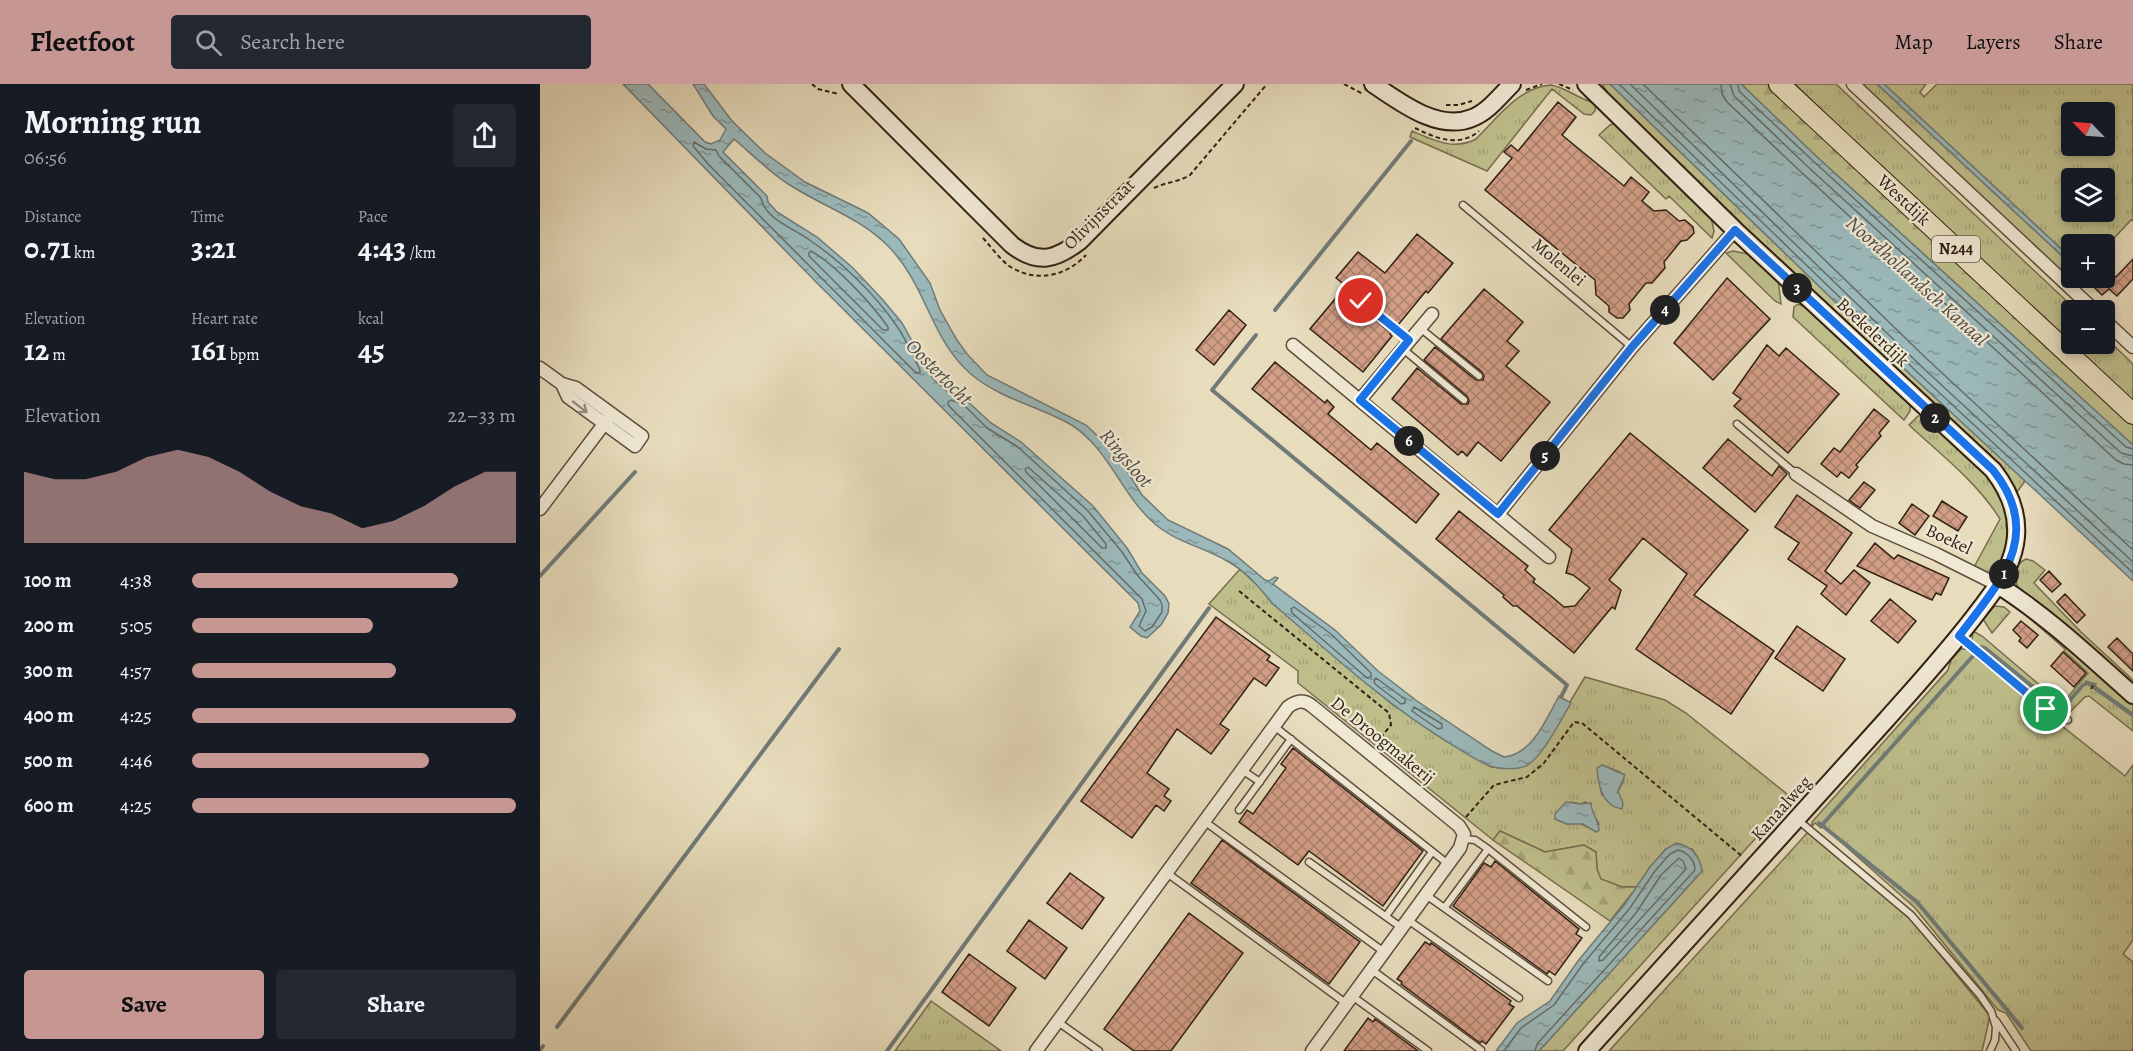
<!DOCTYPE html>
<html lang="en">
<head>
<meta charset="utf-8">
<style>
	:root { --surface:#171b24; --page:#242831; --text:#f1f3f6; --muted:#9ea1a6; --accent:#c59692 }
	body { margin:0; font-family:Alegreya,serif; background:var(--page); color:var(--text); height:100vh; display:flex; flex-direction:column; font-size:22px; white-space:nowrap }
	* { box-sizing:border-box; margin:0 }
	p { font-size:20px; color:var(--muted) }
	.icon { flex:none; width:33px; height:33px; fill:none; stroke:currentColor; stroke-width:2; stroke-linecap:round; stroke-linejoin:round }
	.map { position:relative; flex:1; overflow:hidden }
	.drawer { display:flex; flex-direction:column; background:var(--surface); width:540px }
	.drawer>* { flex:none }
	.needle { width:39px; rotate:295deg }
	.tools { position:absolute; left:1521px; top:18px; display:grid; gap:12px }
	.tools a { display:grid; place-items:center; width:54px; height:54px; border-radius:6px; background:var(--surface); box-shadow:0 3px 9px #0003; font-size:30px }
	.pin { position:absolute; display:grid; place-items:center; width:51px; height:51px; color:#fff; margin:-26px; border:3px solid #fff; border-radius:50%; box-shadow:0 2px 6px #0007 }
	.km { position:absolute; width:30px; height:30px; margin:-15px; border-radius:50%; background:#222; color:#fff; font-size:16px; line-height:30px; text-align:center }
	.round { display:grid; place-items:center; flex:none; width:63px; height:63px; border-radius:6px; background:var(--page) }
	.headline { display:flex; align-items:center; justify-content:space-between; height:102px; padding:0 24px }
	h1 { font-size:33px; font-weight:700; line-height:45px }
	.stats { display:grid; grid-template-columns:repeat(3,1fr); gap:9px; height:102px; padding:6px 24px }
	.stats div { display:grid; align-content:center }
	.stats b { font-size:30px; font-weight:700 }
	.stats small { font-size:16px; font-weight:400 }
	.stats p { font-size:16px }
	.chart { height:168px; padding:12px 24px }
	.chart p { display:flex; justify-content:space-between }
	.chart svg { width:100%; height:108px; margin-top:6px; fill:var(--accent); opacity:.7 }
	.action { display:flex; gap:12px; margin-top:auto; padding:12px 24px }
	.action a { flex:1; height:69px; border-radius:6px; background:var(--accent); color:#111; font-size:24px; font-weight:700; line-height:69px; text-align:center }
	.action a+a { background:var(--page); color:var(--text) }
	ul { padding:0 24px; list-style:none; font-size:20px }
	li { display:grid; grid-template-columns:96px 72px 1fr; align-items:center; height:45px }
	li i { height:15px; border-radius:8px; background:var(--accent) }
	header { display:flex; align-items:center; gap:36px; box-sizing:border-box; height:84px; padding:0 30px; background:var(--accent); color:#111 }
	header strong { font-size:28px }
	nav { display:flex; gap:33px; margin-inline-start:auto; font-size:21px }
	.search { width:420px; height:54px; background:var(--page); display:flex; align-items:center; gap:15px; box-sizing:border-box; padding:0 21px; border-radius:6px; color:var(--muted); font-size:22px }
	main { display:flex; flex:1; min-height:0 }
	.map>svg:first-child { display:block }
</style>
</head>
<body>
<header>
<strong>Fleetfoot</strong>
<div class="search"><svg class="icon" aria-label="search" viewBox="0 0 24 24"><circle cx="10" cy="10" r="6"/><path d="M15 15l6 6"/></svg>Search here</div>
<nav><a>Map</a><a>Layers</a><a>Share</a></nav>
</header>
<main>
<section class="drawer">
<div class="headline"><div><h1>Morning run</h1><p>06:56</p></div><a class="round"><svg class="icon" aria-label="share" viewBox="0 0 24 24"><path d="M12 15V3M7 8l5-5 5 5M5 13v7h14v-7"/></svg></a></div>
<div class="stats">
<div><p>Distance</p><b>0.71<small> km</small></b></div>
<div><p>Time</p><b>3:21</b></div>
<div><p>Pace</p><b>4:43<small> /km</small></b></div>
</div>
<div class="stats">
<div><p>Elevation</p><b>12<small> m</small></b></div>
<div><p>Heart rate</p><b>161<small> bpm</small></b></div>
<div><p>kcal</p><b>45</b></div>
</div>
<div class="chart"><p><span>Elevation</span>22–33 m</p>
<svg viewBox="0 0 160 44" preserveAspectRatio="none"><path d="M0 44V15L10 18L20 18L30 15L40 9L50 6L60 9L70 15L80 23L90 29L100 32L110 38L120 35L130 29L140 21L150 15L160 15V44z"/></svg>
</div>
<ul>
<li><b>100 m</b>4:38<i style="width:82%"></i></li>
<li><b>200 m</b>5:05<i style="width:56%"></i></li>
<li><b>300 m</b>4:57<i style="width:63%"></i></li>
<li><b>400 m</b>4:25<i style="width:100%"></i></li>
<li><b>500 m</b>4:46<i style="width:73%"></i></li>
<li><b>600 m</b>4:25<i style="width:100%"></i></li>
</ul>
<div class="action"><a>Save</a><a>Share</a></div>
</section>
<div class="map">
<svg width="1593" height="967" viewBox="0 0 1593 967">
	<defs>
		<pattern id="grass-tufts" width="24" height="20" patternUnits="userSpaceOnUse" patternTransform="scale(1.5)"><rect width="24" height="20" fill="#bebe8b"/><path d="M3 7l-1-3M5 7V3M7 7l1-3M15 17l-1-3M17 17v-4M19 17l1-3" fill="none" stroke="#a4a377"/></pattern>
		<pattern id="forest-firs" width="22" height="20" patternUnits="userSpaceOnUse" patternTransform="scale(1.5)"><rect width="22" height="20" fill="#bebe8b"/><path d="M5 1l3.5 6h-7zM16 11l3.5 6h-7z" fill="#a4a377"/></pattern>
		<pattern id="water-ripples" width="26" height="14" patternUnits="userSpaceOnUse" patternTransform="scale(1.5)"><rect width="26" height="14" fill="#9bb9bb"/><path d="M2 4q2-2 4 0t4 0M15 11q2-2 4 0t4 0" fill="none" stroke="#7f9697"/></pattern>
		<pattern id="building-cross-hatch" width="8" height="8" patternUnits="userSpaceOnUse" patternTransform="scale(1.5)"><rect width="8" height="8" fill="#d29e86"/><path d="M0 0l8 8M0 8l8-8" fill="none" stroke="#ab806c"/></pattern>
	</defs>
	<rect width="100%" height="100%" fill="#e7dcbc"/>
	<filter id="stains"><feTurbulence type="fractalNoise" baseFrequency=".00333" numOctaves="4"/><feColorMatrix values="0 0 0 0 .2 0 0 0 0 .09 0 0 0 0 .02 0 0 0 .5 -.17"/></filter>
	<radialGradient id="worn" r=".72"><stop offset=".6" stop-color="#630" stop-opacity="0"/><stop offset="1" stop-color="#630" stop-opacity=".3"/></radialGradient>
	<path fill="url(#grass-tufts)" stroke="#776e4f" stroke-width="1.5" fill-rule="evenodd" d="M1062 0H1070L1372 292 1485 397 1477 408 1458 382 1186 128 1073 16Z
		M1255 0H1296L1536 226H1532V260H1564L1565 253 1593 280V319L1354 97Z
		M1321 0H1337L1531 180 1532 194H1536L1532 198Z
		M1344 0H1386L1380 8 1384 13 1397 0H1593V137L1591 136 1565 164 1564 160H1532L1531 174ZM1532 28H1564V62H1532ZM1532 94H1564V128H1532Z
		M1011 1C1028 4 1039 16 1056 19L1055 27 1051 31 1044 30 1012 5 947 87 870 53 872 47C893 56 914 67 936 55 957 34 979 3 1011 1Z
		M1076 39 1171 133 1174 147 1172 154 1129 112 1126 115 1059 51 1070 41Z
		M1193 167 1208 170 1238 195 1241 220 1235 217 1186 169Z
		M1258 220 1269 225 1370 319V327L1364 336 1253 233 1254 223Z
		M1378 332H1384C1427 372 1499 421 1456 487L1444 489 1433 485 1460 435C1437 398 1400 370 1369 341Z
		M1486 475 1493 477 1505 486 1494 499 1541 548 1593 596V603L1498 519 1478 504C1474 492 1473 481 1486 475Z
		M700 485 719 503 733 520 853 621 951 683 969 684 985 682 998 671 1045 593 1125 616 1146 629 1252 714 1023 967H999L1162 787C1161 779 1157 772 1152 765H1126L1110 783 1097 803H1082L1060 795 1057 785 1056 768 1044 761 1005 768 960 747 953 756 758 599V587L669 520ZM1062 681 1080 688 1084 696 1078 707 1062 711 1058 693ZM1031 718 1040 720 1046 718 1059 740 1047 743 1039 739 1027 740 1015 735Z
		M1455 522 1464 523 1470 528 1452 549 1443 535Z
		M1479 523 1555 585 1593 619V630L1555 602 1556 600 1545 597 1593 633V647L1549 612 1545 613 1527 631 1518 630 1437 563 1432 556 1433 547 1442 552 1522 620 1548 589 1524 567 1525 565 1478 524Z
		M1421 565H1427L1436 570 1434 572 1585 692 1593 681V856L1583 870 1593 878V967H1491L1466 929 1458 926 1375 824 1283 742 1281 744 1275 739 1272 742V738L1408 586 1411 576Z
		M1268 748 1369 833 1450 932 1442 967H1069Z
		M391 917 461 967H355Z"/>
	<path fill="url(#forest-firs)" stroke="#776e4f" stroke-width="1.5" d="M1201 0H1227L1593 341V361L1276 72Z
		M960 747 1005 768 1044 761 1056 768 1057 785 1061 795 1082 803H1097L1070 837 953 756Z"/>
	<path fill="url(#water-ripples)" stroke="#707b78" stroke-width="1.5" d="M83 0H108L165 58 171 60 180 56 186 45 173 32 153 0H164L192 37 225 69 265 98 328 129 359 155 390 199 400 226 417 256 427 270 447 291 546 341 576 369 602 411 628 436 688 465 725 496 729 497 735 493 738 494 733 500 795 546 838 587 877 617 952 667 964 673C993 670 1006 635 1019 612L1031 619C1021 635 1003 673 986 682 977 686 959 685 950 682 934 676 920 665 906 657 843 618 789 568 733 520 719 503 706 487 687 477 663 463 636 458 615 440 581 411 569 364 530 340 498 322 461 315 432 291 391 257 387 202 349 163 322 135 285 123 253 103 231 90 213 71 194 55L183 68 227 112 228 118 237 128 277 153 313 184 343 216 362 239 393 295 408 308 425 315 451 339 481 358 553 422 587 464 602 489 625 512 629 520 628 529 621 541 607 554 601 552 590 543 600 527 598 519 275 197Z
		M1070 0H1201L1276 72 1593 361V497L1372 292Z
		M1337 0H1344L1531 174V180Z
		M1062 681 1085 691 1078 707 1083 719 1082 725C1062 722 1058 701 1057 684Z
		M1026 718 1040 720 1051 719C1051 729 1059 736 1059 746L1056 748 1043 740H1027L1015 735V730Z
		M1136 759C1151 762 1160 772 1162 787L999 967H956L977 939 1010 917 1038 877 1085 820 1110 783 1126 765Z"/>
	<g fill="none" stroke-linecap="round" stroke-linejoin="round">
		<path stroke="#666c67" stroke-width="1.5" d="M1079 0 1376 287 1593 489
			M1090 0 1381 282 1593 478
			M1103 0 1387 275 1593 466
			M1181 0 1182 10 1187 18 1261 88 1576 376 1584 380 1593 381
			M1190 0 1194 12 1267 82 1581 369 1593 372
			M1198 0 1199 7 1272 76 1586 363 1593 365
			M154 58 166 65 176 66 179 72 221 114C226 136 252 143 268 155 301 177 334 209 356 241 366 255 373 271 380 286V289H376L169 81 153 62Z
			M271 167C296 181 332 220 348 243V246H343L269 172V169Z
			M411 316 423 320 447 344 478 363 548 427 582 468 598 492 620 516 622 521V528L612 543 605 547 599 542 606 527 602 515 408 321V318Z
			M488 383 543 432 566 460V464H562L486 388 485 385Z
			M754 523 791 550 831 589V593L827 594 752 529 751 525Z
			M836 594 865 615V619L861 620 835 600 834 597Z
			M874 623 902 640V644L898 645 872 627Z
			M1139 774 1143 777 1146 785 1063 876 1059 877V873L1096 829 1121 791Z
			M964 967 981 944 1014 921 1043 880 1090 824 1115 787 1130 770 1138 766C1147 768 1155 776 1155 786L997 960 995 967"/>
		<path stroke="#707b78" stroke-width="4" d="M735 226 871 57
			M716 251 672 306 1027 601 1021 613
			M0 492 95 388
			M1441 563 1445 564 1519 624H1523L1543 601 1548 599 1593 631
			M1279 739 1377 818 1482 944
			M1282 741 1432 573
			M17 943 299 565
			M0 966 3 962
			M347 967 669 524"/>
	</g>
	<path fill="url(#building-cross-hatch)" stroke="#301f13" stroke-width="1.5" d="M1018 18 1036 33 1022 51 1084 102 1091 93 1109 108 1102 117 1114 127 1126 126 1139 137 1145 136 1153 143 1154 149 1147 156 1141 157 1124 178 1125 184 1112 199H1106L1089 220 1090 226 1083 234H1077L1069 228V222L1056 211 1055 196 945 106 972 74 964 68 971 61 978 67Z
		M877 150 913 179 888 209 886 207 858 241 824 213H817L816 217 817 221 851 249 850 250 852 252 823 288 770 245 806 202 796 194 818 168 845 189Z
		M1593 175V195L1577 212 1569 205 1562 211 1554 203 1564 194 1568 187 1576 193Z
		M1187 194 1230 235 1173 296 1134 259Z
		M944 205 983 238 967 257 979 267 966 282 1010 318 961 377 938 358 927 372 922 367 918 371 852 315 877 284 921 320H928L929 316 927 312 884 276 895 263 936 296H943L944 292 942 288 901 255Z
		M689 226 706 241 674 281 656 266Z
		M1227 261 1239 272 1246 264 1299 310 1248 369 1194 322 1201 315 1193 309Z
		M735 278 785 319 787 316 794 323 788 330 831 366 837 359 899 410 876 439 712 305Z
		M1334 325 1349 337 1339 349 1341 352 1316 381 1318 383 1309 394 1301 388 1297 393 1281 380 1294 364 1300 368Z
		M1090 349 1208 446 1154 511 1234 567 1191 630 1096 565 1147 490 1103 454 1069 496 1081 506 1075 525 1072 523 1034 569 977 522H973L963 513 964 511 896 455 919 427 988 482 985 486 995 495 993 498 1011 512 1024 523 1035 522 1050 504 1033 491 1026 489 1032 465 1009 446Z
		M1188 355 1232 392 1239 382 1247 390 1215 428 1163 384Z
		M1324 398 1335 406 1320 424 1309 416Z
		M1257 411 1312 449 1285 487 1301 500 1314 486 1330 499 1306 531 1281 510 1287 502 1248 475 1259 459 1235 443Z
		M1402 417 1427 433 1418 447 1393 432Z
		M1372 420 1389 432 1375 451 1359 439Z
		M1335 459 1354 475 1358 471 1409 494 1401 511 1396 509 1392 516 1317 482Z
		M1509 487 1521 500 1512 508 1500 496Z
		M1525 510 1545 531 1537 539 1517 518Z
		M1350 515 1376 537 1358 559 1331 537Z
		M676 533 730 572 727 576 739 584 726 602 714 594 680 640 689 646 671 670 637 645 607 689 629 705 624 712 631 717 624 727 616 721 592 754 541 717Z
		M1481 537 1498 551 1487 564 1479 557 1481 554 1473 546Z
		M1257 542 1305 575 1283 607 1235 574Z
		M1577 554 1593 570V587L1568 563Z
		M1523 568 1546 589 1534 603 1511 582Z
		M753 664 883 767 843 822 769 767 758 781 699 738 707 726 713 730 746 684 741 680Z
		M682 756 820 858 789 900 651 799Z
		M955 777 1039 845 1036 850 1042 854 1015 891 1009 887 1007 890 913 822 944 779 951 783Z
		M530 789 564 814 542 845 507 819Z
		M649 829 703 869 631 967H594L564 945Z
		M489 836 527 864 505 895 467 867Z
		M885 858 890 861 891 859 971 917 969 920 974 923 946 960 942 957 940 959 861 900 862 898 857 895Z
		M429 870 476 904 449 942 402 908Z
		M828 934 833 938 835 935 878 967H804Z"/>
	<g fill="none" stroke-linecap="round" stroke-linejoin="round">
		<g stroke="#5e4e3d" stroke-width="9">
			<path id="lane" d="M923 121 1092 263
				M821 217 869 257
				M880 244 939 292
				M863 265 924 316
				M1197 340 1256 390
				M1420 552 1506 625 1519 635 1528 636
				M734 642 908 780
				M702 686 720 698
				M699 726 751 655
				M1258 736 1371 831 1440 911 1451 927 1456 943 1455 956 1450 967
				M664 737 844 868
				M924 755 935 756 948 765 1046 843
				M769 778 862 844
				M627 789 807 920
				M886 811 1008 897
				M905 823 948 765
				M846 832 892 768
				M868 836 979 914
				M832 886 941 966
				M812 912 888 967
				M1456 937 1476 967
				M518 938 559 967"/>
		</g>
		<g stroke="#5e4e3d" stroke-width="15">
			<path id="street" d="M1313 0 1554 226
				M1564 236 1593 263
				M753 261 1009 473
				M0 284 22 300 36 304 102 352 95 362 28 313 22 300
				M820 316 892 230
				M1256 390 1332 442 1396 470 1458 501
				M0 425 67 336
				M958 430 1092 263 1195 146
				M496 967 748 623C756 617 764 615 772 622L919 742 924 750 920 764 772 967"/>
		</g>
		<g stroke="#301f13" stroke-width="20">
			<path id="secondary" d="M311 0 472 161C498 181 515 176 540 157L695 0
				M833 0C860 18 898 48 932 34 948 28 960 12 972 0
				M1046 0 1195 146 1453 386C1474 413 1483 442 1471 475 1465 493 1452 509 1440 525 1411 564 1378 600 1346 636 1247 747 1147 857 1047 967
				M1458 501C1507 532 1549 572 1593 611"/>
		</g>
		<g stroke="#301f13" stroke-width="22">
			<path id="primary" d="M1239 0 1593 330"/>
		</g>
		<path stroke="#301f13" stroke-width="2" stroke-dasharray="4.5 3" stroke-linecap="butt" d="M272 0 278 5 299 10
			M804 0 823 10
			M1019 0 1033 6
			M986 6 1002 0
			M906 21H918L932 17
			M875 44C895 54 919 64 939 47
			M614 104C626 98 639 98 650 91L727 0
			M443 154C451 163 460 175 469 182 496 199 525 193 546 171
			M699 507 849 629 851 641 837 658
			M1551 605 1555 599
			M926 733 954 701 987 693 1004 679 1034 638 1042 639 1203 773"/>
		<use href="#lane" stroke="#efe8d3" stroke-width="6"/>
		<use href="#street" stroke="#efe8d3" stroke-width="12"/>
		<use href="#secondary" stroke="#efe8d3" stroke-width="16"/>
		<use href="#primary" stroke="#e7dcbc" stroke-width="20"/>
	</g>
	<defs><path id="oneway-shaft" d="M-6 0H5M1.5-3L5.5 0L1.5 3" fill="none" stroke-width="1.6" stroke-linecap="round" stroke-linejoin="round" transform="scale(1.5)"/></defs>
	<use stroke="#998e7d" href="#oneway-shaft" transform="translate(40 323) rotate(38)"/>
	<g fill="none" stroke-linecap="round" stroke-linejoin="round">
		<g stroke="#fff" stroke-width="12">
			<path id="route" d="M821 217 869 256 820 316 958 430 1092 263 1195 146 1453 386C1505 451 1460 498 1419 552L1506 625"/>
		</g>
		<use href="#route" stroke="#1a73e8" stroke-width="8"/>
	</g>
	<g text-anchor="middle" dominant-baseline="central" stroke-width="4.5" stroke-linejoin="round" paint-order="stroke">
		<rect fill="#efe8d3" stroke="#695b4d" stroke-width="1.5" x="1392" y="152" width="48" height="26" rx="4.5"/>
		<g font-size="16" font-weight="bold" fill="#301f13">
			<text x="1416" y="165">N244</text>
		</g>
		<g font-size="18" fill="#301f13" stroke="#efe8d3">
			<text transform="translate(1364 116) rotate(43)">Westdijk</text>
			<text transform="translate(559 130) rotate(-45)">Olivijnstraat</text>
			<text transform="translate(1019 178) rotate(40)">Molenlei</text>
			<text transform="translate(1333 248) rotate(43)">Boekelerdijk</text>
			<text transform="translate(1409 455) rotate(25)">Boekel</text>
			<text transform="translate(843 656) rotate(39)">De Droogmakerij</text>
			<text transform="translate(1241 724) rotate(-48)">Kanaalweg</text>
		</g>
		<g font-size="20" font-style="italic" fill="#504d45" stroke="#efe8d3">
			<text transform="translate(1377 197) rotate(42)">Noordhollandsch Kanaal</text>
			<text transform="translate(399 288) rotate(45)">Oostertocht</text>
			<text transform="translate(586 374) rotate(50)">Ringsloot</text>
		</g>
	</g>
	<rect width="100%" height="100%" filter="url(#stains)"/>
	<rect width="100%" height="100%" fill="url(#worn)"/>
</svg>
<div class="tools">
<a><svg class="needle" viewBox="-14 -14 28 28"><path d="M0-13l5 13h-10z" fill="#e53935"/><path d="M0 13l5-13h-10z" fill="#9ea1a6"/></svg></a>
<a><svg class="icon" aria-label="layers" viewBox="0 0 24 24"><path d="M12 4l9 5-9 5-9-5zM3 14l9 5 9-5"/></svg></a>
<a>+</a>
<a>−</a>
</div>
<div class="pin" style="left:1506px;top:625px;background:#1e9e55"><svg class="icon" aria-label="arrive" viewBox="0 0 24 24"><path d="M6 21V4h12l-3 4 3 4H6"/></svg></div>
<div class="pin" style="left:821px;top:217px;background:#d93025"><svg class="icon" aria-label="check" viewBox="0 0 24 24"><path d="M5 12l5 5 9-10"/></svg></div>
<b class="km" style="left:1464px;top:490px">1</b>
<b class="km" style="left:1395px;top:334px">2</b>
<b class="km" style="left:1257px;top:204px">3</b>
<b class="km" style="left:1125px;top:226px">4</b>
<b class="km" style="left:1005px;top:372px">5</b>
<b class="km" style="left:869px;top:357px">6</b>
</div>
</main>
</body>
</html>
